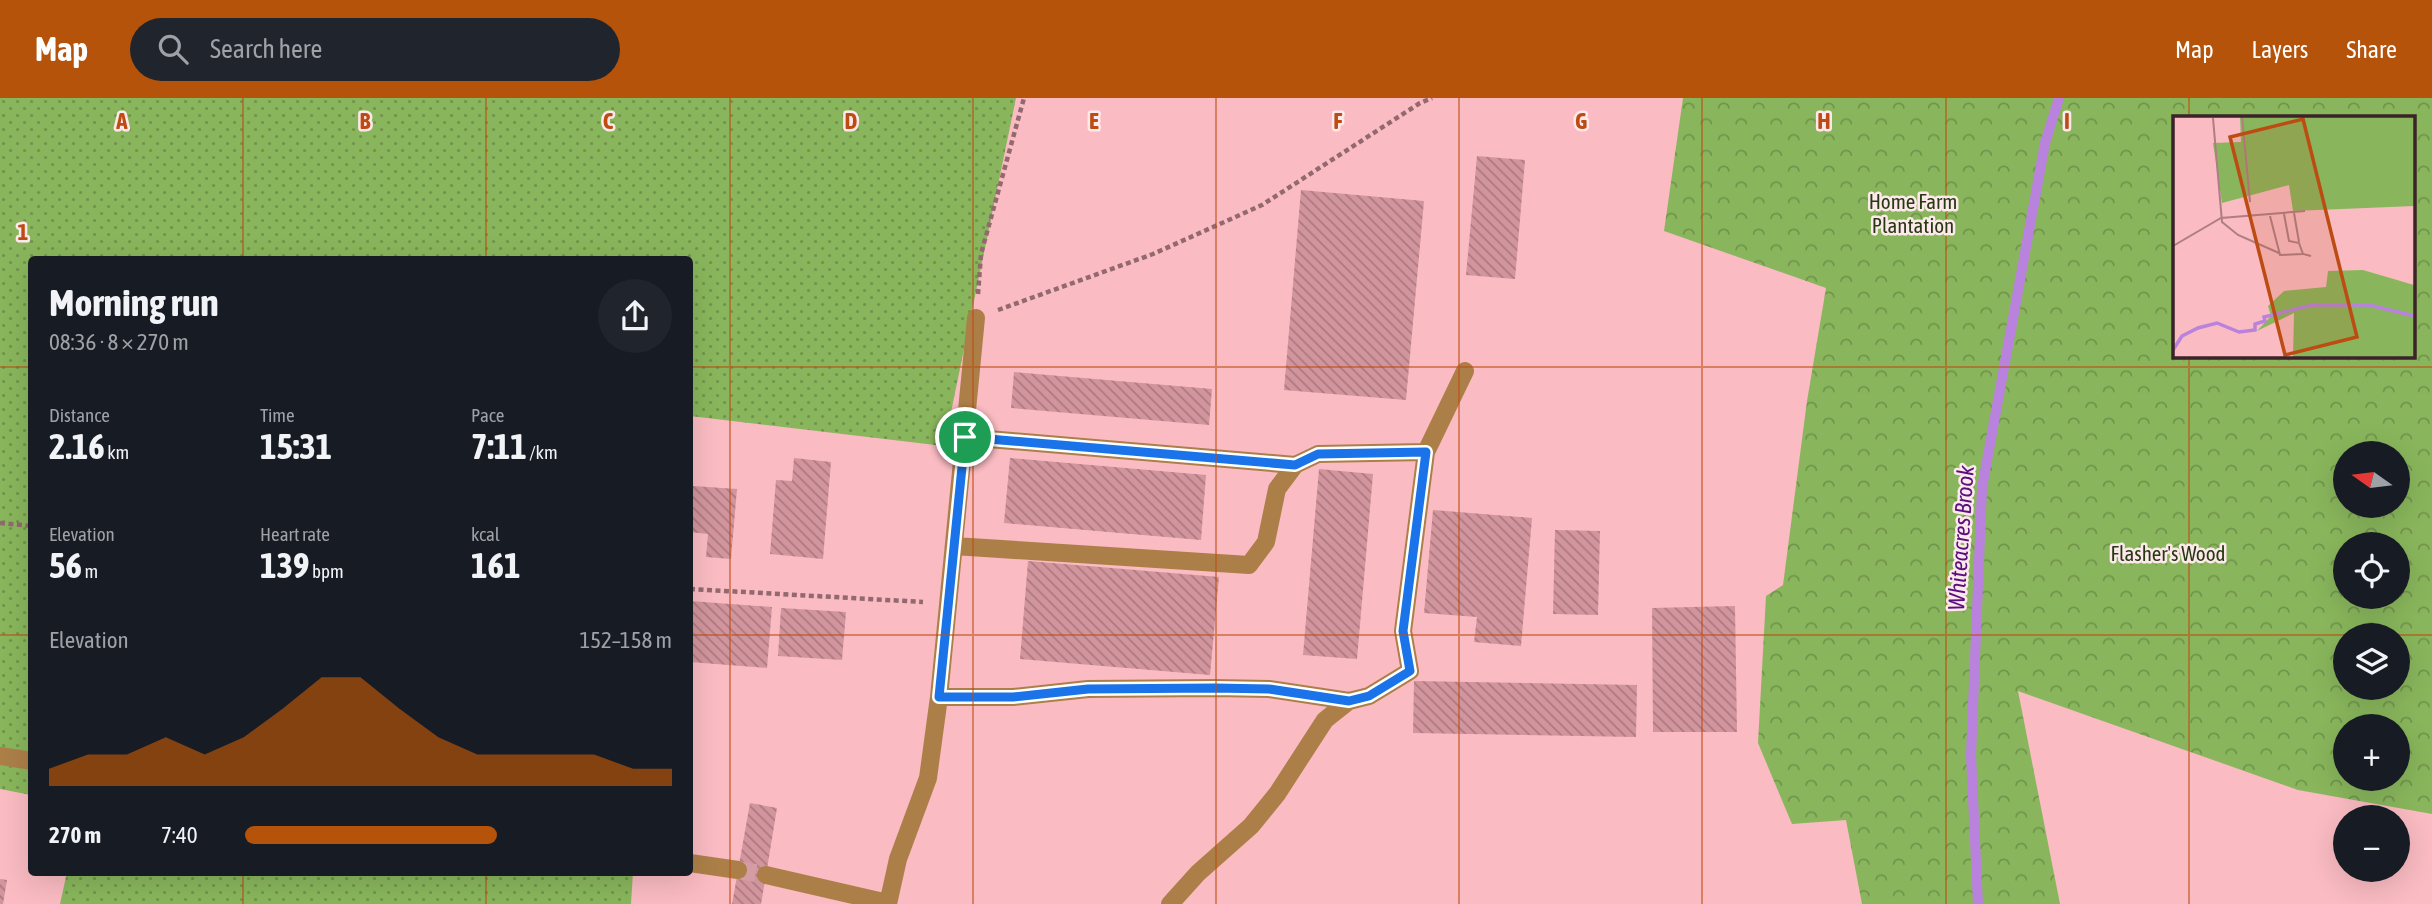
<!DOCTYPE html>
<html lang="en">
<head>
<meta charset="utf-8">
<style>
	:root { --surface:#171b24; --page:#20242c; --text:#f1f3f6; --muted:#9ea1a6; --accent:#b45309 }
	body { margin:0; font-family:"Asap Condensed",sans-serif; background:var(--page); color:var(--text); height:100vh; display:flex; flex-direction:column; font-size:26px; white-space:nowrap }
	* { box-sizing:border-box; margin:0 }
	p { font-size:23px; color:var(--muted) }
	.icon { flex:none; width:38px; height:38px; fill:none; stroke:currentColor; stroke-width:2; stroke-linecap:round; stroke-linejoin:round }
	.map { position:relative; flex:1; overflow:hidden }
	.panel { position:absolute; left:28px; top:158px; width:665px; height:620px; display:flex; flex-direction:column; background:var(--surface); border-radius:7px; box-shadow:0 7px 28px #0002 }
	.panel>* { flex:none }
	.needle { width:46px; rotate:284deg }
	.fabs { position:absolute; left:2333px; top:343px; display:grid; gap:14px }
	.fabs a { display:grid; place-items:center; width:77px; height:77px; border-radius:50%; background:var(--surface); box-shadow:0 7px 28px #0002; font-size:35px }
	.pin { position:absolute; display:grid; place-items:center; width:60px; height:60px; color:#fff; margin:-30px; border:4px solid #fff; border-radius:50%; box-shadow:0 2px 7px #0007 }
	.round { display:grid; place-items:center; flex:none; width:74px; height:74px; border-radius:37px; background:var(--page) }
	.overview { display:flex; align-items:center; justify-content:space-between; height:119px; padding:0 21px }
	h1 { font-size:38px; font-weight:700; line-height:52px }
	.stats { display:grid; grid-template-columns:repeat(3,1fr); gap:10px; height:119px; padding:7px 21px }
	.stats div { display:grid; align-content:center }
	.stats b { font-size:35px; font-weight:700 }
	.stats small { font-size:19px; font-weight:400 }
	.stats p { font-size:19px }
	.chart { height:196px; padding:14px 21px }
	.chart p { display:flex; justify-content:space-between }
	.chart svg { width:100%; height:126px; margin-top:7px; fill:var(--accent); opacity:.7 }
	ul { padding:0 21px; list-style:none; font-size:23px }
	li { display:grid; grid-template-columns:112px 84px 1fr; align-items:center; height:52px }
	li i { height:18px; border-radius:9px; background:var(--accent) }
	header { display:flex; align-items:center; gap:42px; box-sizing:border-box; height:98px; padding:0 35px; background:var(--accent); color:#fff }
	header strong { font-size:33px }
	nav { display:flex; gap:38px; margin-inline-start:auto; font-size:24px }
	.search { width:490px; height:63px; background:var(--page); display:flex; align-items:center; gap:18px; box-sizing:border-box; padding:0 24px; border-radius:38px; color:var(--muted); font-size:26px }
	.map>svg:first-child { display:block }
</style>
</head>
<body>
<header>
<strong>Map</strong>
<div class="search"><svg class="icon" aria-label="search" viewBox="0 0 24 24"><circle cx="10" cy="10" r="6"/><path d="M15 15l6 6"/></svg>Search here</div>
<nav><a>Map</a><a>Layers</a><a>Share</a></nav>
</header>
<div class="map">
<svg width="2432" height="806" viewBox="0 0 2432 806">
	<defs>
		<pattern id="grass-dots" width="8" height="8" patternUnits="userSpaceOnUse" patternTransform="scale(1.75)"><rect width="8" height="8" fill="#89b65c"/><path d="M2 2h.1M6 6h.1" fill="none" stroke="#71944c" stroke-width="1.8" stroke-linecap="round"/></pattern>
		<pattern id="forest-crowns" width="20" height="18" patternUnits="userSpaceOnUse" patternTransform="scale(1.75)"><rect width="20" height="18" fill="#89b65c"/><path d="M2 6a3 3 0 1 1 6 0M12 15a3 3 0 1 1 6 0" fill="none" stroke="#71944c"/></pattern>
		<pattern id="building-back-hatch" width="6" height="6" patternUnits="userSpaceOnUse" patternTransform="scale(1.75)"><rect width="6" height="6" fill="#d2959d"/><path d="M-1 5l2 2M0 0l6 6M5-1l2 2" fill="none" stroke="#ac7980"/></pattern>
	</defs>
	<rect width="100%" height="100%" fill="#fabbc2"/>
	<path fill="url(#grass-dots)" d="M0 0H1016L944 348 690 318V161H32L31 697 0 691Z
		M67 774H633L631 806H60Z"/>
	<path fill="url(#forest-crowns)" fill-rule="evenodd" d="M1683 0H2432V716L2298 692 2018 593 2060 806H1862L1846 722 1792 726 1758 645 1766 498 1783 487 1807 303 1826 190 1664 133ZM2175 19H2413V257H2175ZM2345 355H2398V408H2345ZM2345 446H2398V499H2345ZM2345 537H2398V590H2345ZM2345 628H2398V681H2345Z"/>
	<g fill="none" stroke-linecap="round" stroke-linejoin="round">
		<path stroke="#b982dd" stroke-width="10" d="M1978 806 1971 657 1982 390 2045 45 2059 0"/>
	</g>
	<path fill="url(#building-back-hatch)" d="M1477 58 1525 62 1515 181 1466 177Z
		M1301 92 1424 103 1406 302 1284 292Z
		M1014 274 1212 291 1209 327 1011 310Z
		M794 360 831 364 823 461 770 456 776 382 792 383Z
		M1010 360 1206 377 1201 442 1004 425Z
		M1319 371 1373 376 1357 561 1303 557Z
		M693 388 737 391 731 461 706 459 708 436 690 434Z
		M1433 412 1532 420 1521 548 1474 544 1477 519 1424 515Z
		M1555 432 1600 433 1598 517 1553 516Z
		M1028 463 1219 479 1210 577 1020 561Z
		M690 503 772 509 767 570 690 564Z
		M1735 508 1737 634H1653L1652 510Z
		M781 510 846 514 842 562 778 558Z
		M1414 583 1637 587 1636 639 1413 635Z
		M750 705 777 710 766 777 761 806H732Z
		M0 781 7 782 3 806H0Z"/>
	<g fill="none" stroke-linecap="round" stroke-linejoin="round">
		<path stroke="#d49da3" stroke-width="18" stroke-dasharray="18 9" stroke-linecap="butt" d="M738 772 766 777"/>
		<path stroke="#92696e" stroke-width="4.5" stroke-dasharray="5 3.5" stroke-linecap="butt" d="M978 196 981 156 1024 0
			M998 212 1153 156 1262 107 1420 5 1432 0
			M0 425 32 428
			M690 491 923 504"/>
		<path stroke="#ac7f48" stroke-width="18" d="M965 339 1295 367
			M954 448 1249 467 1266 444 1277 391 1295 367 1318 356 1426 354 1465 273
			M939 599H1013L1088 591 1215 590 1269 591 1349 603 1369 598 1410 573 1403 533 1426 354
			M0 658 32 663
			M690 765 738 772
			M766 777 888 805
			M888 806 898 761 928 680 939 599 976 220
			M1170 806 1198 775 1251 728 1277 696 1325 622 1349 603"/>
	</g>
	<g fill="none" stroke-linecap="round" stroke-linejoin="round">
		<g stroke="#fff" stroke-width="14">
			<path id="route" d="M965 339 1295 367 1318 356 1426 354 1403 533 1410 573 1369 598 1349 603 1269 591 1215 590 1088 591 1013 599H939Z"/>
		</g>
		<use href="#route" stroke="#1a73e8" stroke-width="9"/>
	</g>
	<path fill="none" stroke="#bd4c13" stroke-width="2" stroke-opacity="0.55" d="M243 0V161M486 0V161M730 0V806M973 0V806M1216 0V806M1459 0V806M1702 0V806M1946 0V806M2189 0V19M2189 257V806M0 269H32M690 269H2432M0 537H32M690 537H2345M2398 537H2432M243 774V806M486 774V806"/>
	<g text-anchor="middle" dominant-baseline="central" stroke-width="5" stroke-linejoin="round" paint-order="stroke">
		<g font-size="21" fill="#263911" stroke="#fde9eb">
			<text x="1913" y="103">Home Farm<tspan x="1913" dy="24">Plantation</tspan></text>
			<text x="2168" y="455">Flasher's Wood</text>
		</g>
		<g font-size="23" font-style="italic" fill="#5b0e7f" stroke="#fde9eb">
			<text transform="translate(1961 440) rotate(-86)">Whiteacres Brook</text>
		</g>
	</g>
	<g transform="translate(2173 18)">
		<rect width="242" height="242" fill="#fabbc2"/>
		<path d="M67 0H241V90L120 95 116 69 49 87 40 27 68 26Z" fill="#89b65c"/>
		<path d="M190 154 241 169V241H120L121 197 84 215 98 200 95 190 111 175 153 171 155 155Z" fill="#89b65c"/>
		<path fill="none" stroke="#b982dd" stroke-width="3.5" d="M0 234 9 220 25 212 44 207 66 216 82 214V208L92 205 91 201 139 189H196L242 200"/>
		<path fill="none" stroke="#ae7e84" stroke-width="2" d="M38 0H75M69 0 77 86M40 2 49 106 65 119 106 137M121 97 126 126M111 98 116 125 126 127 130 138 138 140M97 100 107 139 130 138M0 130 48 102 132 95"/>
		<path fill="#bd4c13" fill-opacity="0.15" stroke="#bd4c13" stroke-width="3.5" d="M130 3 184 221 112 239 57 21Z"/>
		<rect width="242" height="242" fill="none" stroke="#3b2327" stroke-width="3.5"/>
	</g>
	<g font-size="23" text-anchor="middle" font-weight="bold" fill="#bd4c13" stroke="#fde9eb" stroke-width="5" stroke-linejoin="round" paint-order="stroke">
		<text x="122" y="31">A</text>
		<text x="365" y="31">B</text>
		<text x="608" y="31">C</text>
		<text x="851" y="31">D</text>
		<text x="1094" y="31">E</text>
		<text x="1338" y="31">F</text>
		<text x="1581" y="31">G</text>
		<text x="1824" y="31">H</text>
		<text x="2067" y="31">I</text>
		<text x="23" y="142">1</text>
	</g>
</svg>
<div class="fabs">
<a><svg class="needle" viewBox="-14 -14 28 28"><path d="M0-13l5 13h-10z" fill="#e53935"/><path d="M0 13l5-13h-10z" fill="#9ea1a6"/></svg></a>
<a><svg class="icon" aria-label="locate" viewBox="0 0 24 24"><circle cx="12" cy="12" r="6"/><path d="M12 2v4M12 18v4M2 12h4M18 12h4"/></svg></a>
<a><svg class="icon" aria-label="layers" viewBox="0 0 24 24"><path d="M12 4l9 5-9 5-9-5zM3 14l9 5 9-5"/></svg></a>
<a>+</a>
<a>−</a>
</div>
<div class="pin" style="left:965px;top:339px;background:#1e9e55"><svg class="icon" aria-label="arrive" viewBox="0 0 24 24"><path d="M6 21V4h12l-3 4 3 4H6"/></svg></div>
<section class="panel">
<div class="overview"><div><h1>Morning run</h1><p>08:36 · 8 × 270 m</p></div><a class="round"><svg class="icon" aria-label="share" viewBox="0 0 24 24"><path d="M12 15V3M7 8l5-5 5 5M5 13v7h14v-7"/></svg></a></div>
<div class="stats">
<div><p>Distance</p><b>2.16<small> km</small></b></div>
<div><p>Time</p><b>15:31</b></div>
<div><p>Pace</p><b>7:11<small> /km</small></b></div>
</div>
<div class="stats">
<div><p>Elevation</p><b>56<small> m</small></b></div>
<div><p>Heart rate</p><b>139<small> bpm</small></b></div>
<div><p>kcal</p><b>161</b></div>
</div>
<div class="chart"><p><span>Elevation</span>152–158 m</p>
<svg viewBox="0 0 160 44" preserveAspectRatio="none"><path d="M0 44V38L10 33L20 33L30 27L40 33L50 27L60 17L70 6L80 6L90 17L100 27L110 33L120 33L130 33L140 33L150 38L160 38V44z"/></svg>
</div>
<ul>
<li><b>270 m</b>7:40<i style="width:59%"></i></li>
</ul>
</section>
</div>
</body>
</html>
